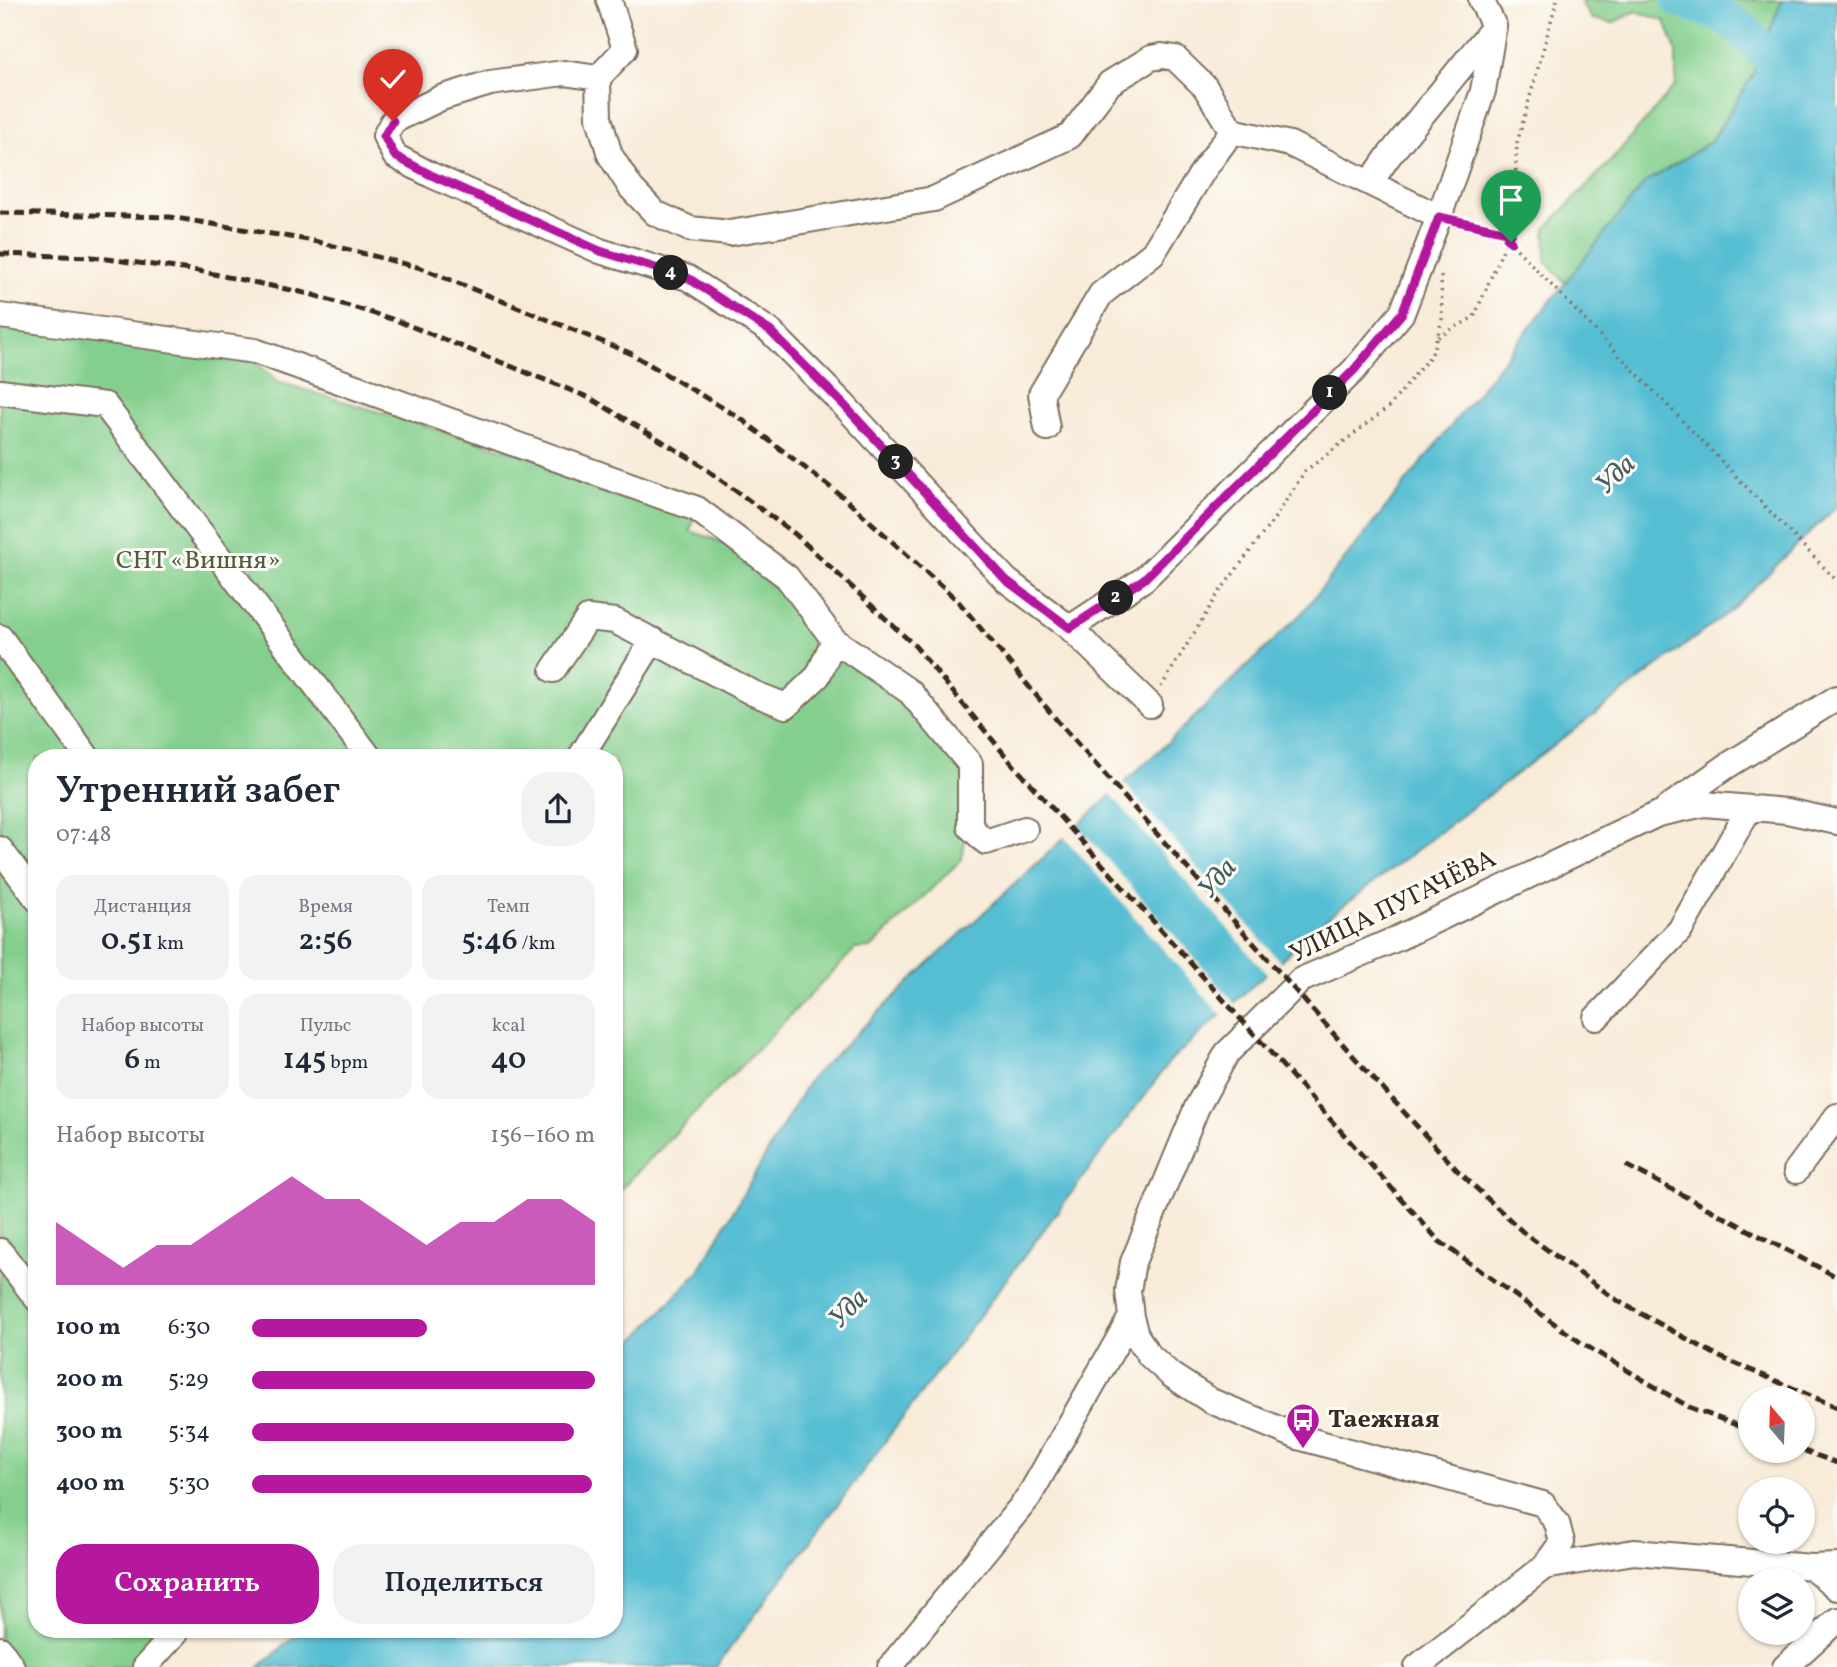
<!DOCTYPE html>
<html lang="ru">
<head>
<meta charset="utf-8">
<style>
	:root { --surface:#fff; --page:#f2f2f3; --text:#1f2937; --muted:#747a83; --accent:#b5179e }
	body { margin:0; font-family:Vollkorn,serif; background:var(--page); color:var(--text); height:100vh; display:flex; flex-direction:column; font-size:26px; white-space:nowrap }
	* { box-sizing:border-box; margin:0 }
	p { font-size:23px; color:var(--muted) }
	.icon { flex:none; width:38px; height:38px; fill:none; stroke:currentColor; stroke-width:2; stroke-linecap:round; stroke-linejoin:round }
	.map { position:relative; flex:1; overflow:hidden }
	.details { position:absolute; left:28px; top:749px; width:595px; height:889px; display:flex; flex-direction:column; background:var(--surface); border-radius:28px; box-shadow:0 2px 5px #0004 }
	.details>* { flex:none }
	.needle { width:46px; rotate:341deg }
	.fabs { position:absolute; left:1738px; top:1386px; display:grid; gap:14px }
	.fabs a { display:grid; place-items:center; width:77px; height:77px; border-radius:50%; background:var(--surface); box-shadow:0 2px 5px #0004; font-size:35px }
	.pin { position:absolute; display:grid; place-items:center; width:60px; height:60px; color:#fff; margin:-72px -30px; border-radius:50% 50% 50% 0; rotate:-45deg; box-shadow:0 0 7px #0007 }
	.pin .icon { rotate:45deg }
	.km { position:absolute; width:35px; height:35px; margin:-18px; border-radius:50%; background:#222; color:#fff; font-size:19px; line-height:35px; text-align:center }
	.round { display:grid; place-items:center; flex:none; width:74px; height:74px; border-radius:28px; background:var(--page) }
	.head { display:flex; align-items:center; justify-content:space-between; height:119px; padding:0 28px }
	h1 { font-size:38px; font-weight:600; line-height:52px }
	.metrics { display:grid; grid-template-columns:repeat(3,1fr); gap:10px; height:119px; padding:7px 28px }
	.metrics div { display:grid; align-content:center; border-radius:18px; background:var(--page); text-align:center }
	.metrics b { font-size:30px; font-weight:600 }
	.metrics small { font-size:19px; font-weight:400 }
	.metrics p { font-size:19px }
	.chart { height:196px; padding:14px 28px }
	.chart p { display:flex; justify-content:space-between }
	.chart svg { width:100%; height:126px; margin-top:7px; fill:var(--accent); opacity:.7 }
	.button { display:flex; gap:14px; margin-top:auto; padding:14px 28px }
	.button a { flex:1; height:80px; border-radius:28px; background:var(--accent); color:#fff; font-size:28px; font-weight:600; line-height:80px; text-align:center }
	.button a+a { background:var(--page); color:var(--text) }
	ul { padding:0 28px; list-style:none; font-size:23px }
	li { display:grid; grid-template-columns:112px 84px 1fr; align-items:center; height:52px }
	li i { height:18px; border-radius:9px; background:var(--accent) }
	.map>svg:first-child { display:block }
</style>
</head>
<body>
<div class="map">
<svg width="1837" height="1667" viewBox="0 0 1837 1667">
	<rect width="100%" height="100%" fill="#fdfcf7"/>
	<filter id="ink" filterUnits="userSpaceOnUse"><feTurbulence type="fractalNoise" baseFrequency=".0143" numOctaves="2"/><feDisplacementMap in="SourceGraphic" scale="14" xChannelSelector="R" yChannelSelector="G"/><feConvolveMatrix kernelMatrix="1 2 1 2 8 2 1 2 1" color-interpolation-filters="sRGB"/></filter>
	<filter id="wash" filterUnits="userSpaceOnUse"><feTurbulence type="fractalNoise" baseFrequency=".00686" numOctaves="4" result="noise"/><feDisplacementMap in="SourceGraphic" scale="28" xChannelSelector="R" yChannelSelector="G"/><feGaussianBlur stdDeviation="1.57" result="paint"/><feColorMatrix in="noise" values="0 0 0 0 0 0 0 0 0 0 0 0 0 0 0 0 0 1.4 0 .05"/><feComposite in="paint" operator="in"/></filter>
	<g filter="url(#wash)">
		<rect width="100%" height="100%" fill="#f8ebd8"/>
		<path fill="#84cf8d" stroke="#607c56" stroke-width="2" d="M1581 0H1782L1751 78 1711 141 1644 184 1566 284 1546 261 1545 229 1609 163 1676 85V51L1665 21 1636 11 1612 23 1592 19 1581 3Z
			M0 324 257 363 278 382 569 468 695 516 690 531 734 546 750 557 965 757 967 828 962 859 871 948 855 949 614 1196V758H37V1629H168L131 1667H0Z"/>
		<path fill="#56bed3" stroke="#487478" stroke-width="2" d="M1782 0H1837V506L1730 611 1326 919 1171 1060 716 1667H259L303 1629H614V1362L698 1272 810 1079 925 967 1179 732 1301 614 1644 184 1712 141 1751 78Z"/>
		<path fill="#f8ebd8" d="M1121 780 1282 964 1269 976 1109 792Z
			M1075 823 1236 1005 1223 1017 1062 835Z"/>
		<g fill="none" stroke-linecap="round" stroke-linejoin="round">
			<path stroke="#56bed3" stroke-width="35" d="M1679 0 1719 14 1742 29 1837 129"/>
		</g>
	</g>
	<g filter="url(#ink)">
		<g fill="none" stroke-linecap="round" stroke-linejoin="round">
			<g stroke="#7d6e5f" stroke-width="28">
				<path id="minor" d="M609 0 625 49 598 78 564 73 490 83 441 98 393 121 385 136 395 156 431 175 600 251 688 278 770 331 843 404 1006 580 1070 628 1150 705
					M598 78 599 118 610 155 631 188 655 213 690 229 730 233 934 199 1070 136 1110 83 1151 58 1162 56 1175 58 1205 87 1232 131
					M1370 183 1388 157 1493 28
					M0 316 255 351 697 509 787 577 834 640 818 676 786 706 753 693 615 621 588 618 553 670
					M0 392 105 405 370 758
					M1047 428 1041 394 1101 294 1153 253 1203 171 1232 131 1290 144 1439 217
					M1070 628 1144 579 1354 370 1402 313 1439 217 1483 91 1494 26 1481 0
					M0 637 88 758
					M834 640 910 692 970 764V827L986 842 1025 829
					M581 756 653 640
					M1667 808 1727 766 1837 698
					M0 849 37 899
					M1596 1018 1680 930 1749 809
					M1796 1171 1837 1116
					M0 1251 37 1299
					M1544 1567 1562 1542 1557 1523 1543 1504 1298 1437 1211 1401 1171 1375 1149 1355 1136 1335 1131 1317 1128 1291 1133 1262 1197 1107 1227 1053 1301 980 1396 939 1658 814 1704 804 1787 811 1837 822
					M1812 1567 1837 1588
					M0 1649 12 1667
					M145 1667 179 1629
					M890 1667 1028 1498 1131 1317
					M1417 1667 1544 1567 1634 1552 1812 1567 1837 1566
					M1785 1667 1837 1620"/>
			</g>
			<path stroke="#7d6e5f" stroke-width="3.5" stroke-dasharray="2 5" stroke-linecap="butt" d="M1458 221 1512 233 1516 238
				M1511 233 1508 209 1515 184 1517 143 1557 0
				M1507 239 1837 581
				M1438 337 1474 317 1507 240
				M1161 687 1218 594 1274 519 1305 471 1388 408 1432 354 1442 320 1441 275"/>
			<use href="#minor" stroke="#fff" stroke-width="24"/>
			<path stroke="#3b2a1e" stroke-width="5" stroke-dasharray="10 5" stroke-linecap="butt" d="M0 213 170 217 314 241 421 268 630 353 740 418 843 497 958 601 1060 724 1370 1075 1457 1170 1524 1233 1618 1301 1720 1357 1837 1407
				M0 254 92 257 199 271 310 294 398 321 590 398 695 461 795 534 915 646 1010 761 1439 1241 1583 1344 1689 1407 1750 1430
				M1626 1165 1837 1277
				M1802 1450 1837 1463"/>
		</g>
	</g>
	<g fill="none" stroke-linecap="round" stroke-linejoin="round" filter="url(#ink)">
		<g stroke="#fff" stroke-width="14">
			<path id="route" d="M393 121 384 136 395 156 431 175 600 251 688 278 770 331 843 404 1006 580 1070 628 1144 579 1354 370 1402 313 1439 217 1511 233 1507 239 1511 242"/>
		</g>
		<use href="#route" stroke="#b5179e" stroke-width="9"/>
	</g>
	<defs>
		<g id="bus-pin" transform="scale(1.75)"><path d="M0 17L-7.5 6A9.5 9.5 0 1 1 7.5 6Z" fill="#b5179e" stroke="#fdfcf7"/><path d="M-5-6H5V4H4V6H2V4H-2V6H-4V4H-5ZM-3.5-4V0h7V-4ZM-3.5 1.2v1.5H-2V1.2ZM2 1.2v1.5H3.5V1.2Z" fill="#fff"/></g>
	</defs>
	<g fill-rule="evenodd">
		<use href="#bus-pin" x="1303" y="1420"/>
	</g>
	<g text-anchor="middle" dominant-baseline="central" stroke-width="6" stroke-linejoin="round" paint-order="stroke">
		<g font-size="26" fill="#515c3f" stroke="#fdfcf7">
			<text x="198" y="561">СНТ «Вишня»</text>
		</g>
		<g font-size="26" fill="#3b2a1e" stroke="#fdfcf7">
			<text transform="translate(1393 907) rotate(-26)">УЛИЦА ПУГАЧЁВА</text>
		</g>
		<g font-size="26" font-weight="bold" fill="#3b2a1e" stroke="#fdfcf7" text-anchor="start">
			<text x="1328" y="1420">Таежная</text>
		</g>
		<g font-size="28" font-style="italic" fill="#445e5d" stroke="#fdfcf7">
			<text transform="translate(1616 475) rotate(-44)">Уда</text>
			<text transform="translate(1218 879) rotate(-50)">Уда</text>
			<text transform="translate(849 1309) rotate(-46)">Уда</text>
		</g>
	</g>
</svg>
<div class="fabs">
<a><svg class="needle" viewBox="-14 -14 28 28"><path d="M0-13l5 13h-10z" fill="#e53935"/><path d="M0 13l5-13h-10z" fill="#747a83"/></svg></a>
<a><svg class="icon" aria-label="locate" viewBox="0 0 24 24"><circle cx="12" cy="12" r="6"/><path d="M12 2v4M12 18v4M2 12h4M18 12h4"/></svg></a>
<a><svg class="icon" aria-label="layers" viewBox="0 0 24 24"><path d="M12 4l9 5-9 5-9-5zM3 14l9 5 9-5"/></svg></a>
</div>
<div class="pin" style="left:1511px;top:242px;background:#1e9e55"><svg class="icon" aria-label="arrive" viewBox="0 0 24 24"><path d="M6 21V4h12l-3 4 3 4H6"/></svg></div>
<div class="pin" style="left:393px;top:121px;background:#d93025"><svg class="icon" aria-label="check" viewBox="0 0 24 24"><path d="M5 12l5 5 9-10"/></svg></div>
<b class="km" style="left:1330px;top:393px">1</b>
<b class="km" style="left:1116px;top:598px">2</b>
<b class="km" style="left:896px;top:462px">3</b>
<b class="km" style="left:671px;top:273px">4</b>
<section class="details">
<div class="head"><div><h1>Утренний забег</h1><p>07:48</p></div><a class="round"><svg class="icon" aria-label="share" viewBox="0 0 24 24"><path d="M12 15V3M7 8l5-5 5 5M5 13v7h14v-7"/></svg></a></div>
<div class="metrics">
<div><p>Дистанция</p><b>0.51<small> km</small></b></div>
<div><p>Время</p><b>2:56</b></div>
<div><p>Темп</p><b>5:46<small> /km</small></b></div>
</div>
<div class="metrics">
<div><p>Набор высоты</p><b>6<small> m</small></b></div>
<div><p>Пульс</p><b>145<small> bpm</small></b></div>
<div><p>kcal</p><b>40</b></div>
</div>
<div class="chart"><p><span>Набор высоты</span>156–160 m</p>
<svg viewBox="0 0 160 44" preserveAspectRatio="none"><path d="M0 44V22L10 30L20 38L30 30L40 30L50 22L60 14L70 6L80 14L90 14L100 22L110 30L120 22L130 22L140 14L150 14L160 22V44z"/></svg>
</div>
<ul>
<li><b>100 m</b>6:30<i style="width:51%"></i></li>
<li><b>200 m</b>5:29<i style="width:100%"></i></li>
<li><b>300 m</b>5:34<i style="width:94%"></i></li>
<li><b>400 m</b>5:30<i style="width:99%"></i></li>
</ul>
<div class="button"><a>Сохранить</a><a>Поделиться</a></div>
</section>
</div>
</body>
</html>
